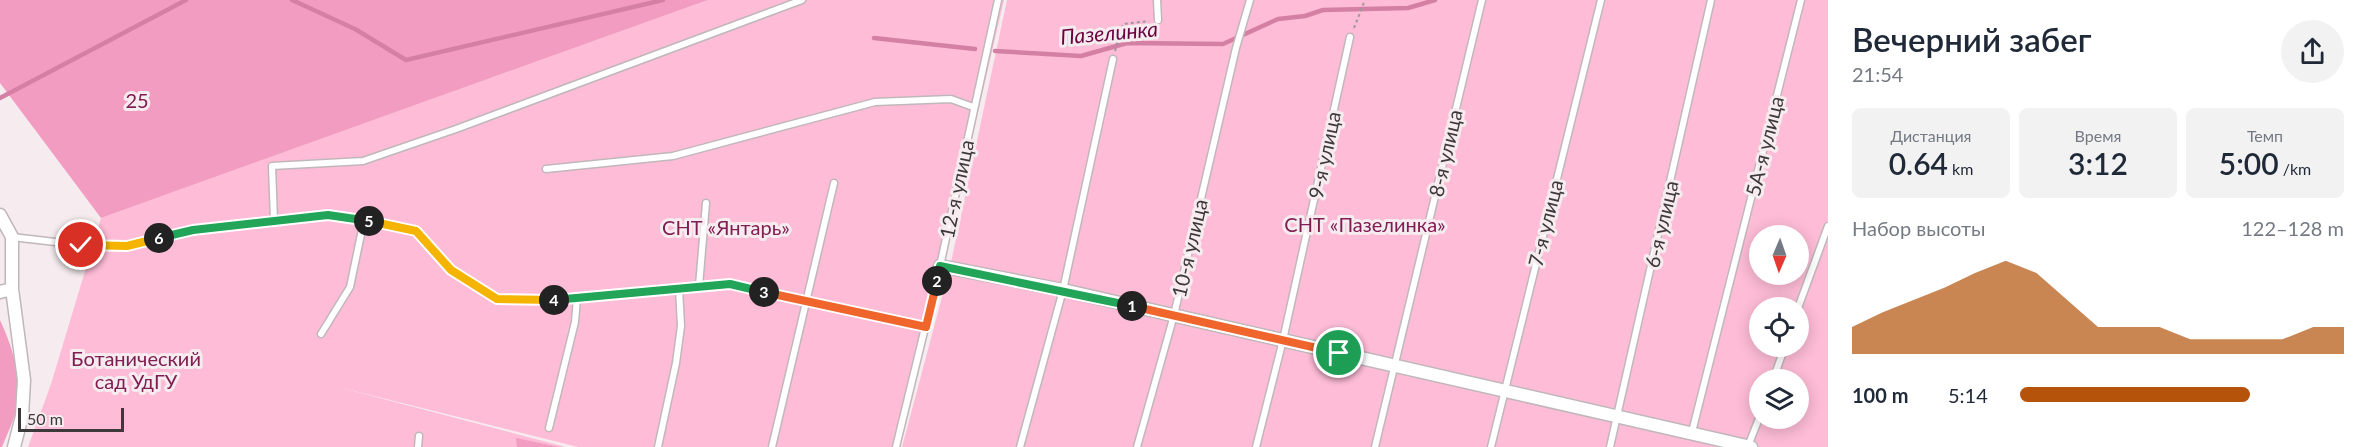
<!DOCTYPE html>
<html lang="ru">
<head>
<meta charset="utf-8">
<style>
	:root { --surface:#fff; --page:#f2f2f3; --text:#1f2937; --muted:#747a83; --accent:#b45309 }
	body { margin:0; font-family:Lato,sans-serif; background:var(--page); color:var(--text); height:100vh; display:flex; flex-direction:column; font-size:22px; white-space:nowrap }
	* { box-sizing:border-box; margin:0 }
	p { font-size:20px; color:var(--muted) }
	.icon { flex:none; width:33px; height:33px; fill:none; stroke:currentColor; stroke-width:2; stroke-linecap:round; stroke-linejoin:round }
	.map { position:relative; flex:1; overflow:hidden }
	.sheet { display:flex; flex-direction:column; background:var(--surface); width:540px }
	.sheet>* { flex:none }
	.needle { width:39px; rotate:182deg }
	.tools { position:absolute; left:1749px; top:225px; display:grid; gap:12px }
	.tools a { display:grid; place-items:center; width:60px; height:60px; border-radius:50%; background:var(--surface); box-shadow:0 3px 15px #0003; font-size:30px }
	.scale { position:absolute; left:18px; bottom:15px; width:106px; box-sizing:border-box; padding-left:6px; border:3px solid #3d393b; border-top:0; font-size:16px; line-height:21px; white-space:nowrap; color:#3d393b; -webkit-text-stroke:4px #f6ecef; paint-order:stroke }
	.pin { position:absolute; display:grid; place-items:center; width:51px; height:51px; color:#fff; margin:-26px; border:3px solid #fff; border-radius:50%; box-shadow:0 2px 6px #0007 }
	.km { position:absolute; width:30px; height:30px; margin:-15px; border-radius:50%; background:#222; color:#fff; font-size:16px; line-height:30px; text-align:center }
	.round { display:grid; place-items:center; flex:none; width:63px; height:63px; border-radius:32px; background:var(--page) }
	.headline { display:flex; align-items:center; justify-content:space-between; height:102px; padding:0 24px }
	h1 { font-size:33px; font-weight:600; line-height:45px }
	.figures { display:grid; grid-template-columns:repeat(3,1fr); gap:9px; height:102px; padding:6px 24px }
	.figures div { display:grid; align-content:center; border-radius:9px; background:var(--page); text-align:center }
	.figures b { font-size:30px; font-weight:600 }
	.figures small { font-size:16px; font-weight:400 }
	.figures p { font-size:16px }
	.chart { height:168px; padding:12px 24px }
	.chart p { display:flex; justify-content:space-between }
	.chart svg { width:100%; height:108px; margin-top:6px; fill:var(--accent); opacity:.7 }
	ul { padding:0 24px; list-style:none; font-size:20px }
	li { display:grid; grid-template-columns:96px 72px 1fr; align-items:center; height:45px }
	li i { height:15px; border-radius:8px; background:var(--accent) }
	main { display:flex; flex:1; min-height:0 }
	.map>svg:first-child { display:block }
</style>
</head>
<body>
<main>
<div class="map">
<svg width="1828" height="447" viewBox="0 0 1828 447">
	<rect width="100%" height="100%" fill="#f6ecef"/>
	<path fill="#febcd7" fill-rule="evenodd" d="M708 0H1004L900 447H578L334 386 566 447H28L51 384 101 218Z
		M1007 0H1828V447H902L950 267ZM1760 236H1798V274H1760ZM1760 308H1798V346H1760ZM1760 380H1798V418H1760Z"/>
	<path fill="#f39cc1" d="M0 0H708L101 218 0 83Z
		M0 320C10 341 19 369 19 393 18 412 9 430 2 447H0Z
		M516 438 559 447H517Z"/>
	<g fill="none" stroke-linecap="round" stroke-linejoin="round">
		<path stroke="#d480a4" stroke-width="4.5" d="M292 0 355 29 406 60 663 0
			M874 38 975 49
			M995 51 1081 56 1127 43 1223 44 1278 19 1305 16 1323 10 1408 8 1435 0
			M0 98 186 0"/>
		<g stroke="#c0b7ba" stroke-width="9">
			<path id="lane" d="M1157 0 1158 20
				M546 169 673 156 875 102 951 99 973 107
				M274 220 328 215 364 220 416 231 451 270 497 299 546 301 730 284 926 327
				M12 237 81 245 127 246 193 230 274 220 272 166 363 161 456 129 802 0
				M699 286 706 203
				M1798 308 1828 226
				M321 334 350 287 364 220
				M1773 380 1785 346
				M549 428 575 322 577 298
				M1692 432 1801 0
				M1748 446 1760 416
				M418 447 419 436
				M658 447 676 363 681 326 679 288
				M772 447 834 183
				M896 447 940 266 998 0
				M1020 447 1063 290 1113 59
				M1137 447 1174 315 1236 48 1250 0
				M1256 447 1283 340 1350 37
				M1375 447 1482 0
				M1491 447 1601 0
				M1610 447 1711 0"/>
		</g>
		<g stroke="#c0b7ba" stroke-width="15">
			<path id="street" d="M0 215 12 237V289L24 380 22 416 14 447
				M940 266 1063 290 1751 447
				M0 292 12 289"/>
		</g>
		<path stroke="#9f989a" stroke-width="2" stroke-dasharray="3 3" stroke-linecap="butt" d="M1354 28 1365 0
			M1115 51 1123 24 1149 21"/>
		<use href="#lane" stroke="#fff" stroke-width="6"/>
		<use href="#street" stroke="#fff" stroke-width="12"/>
	</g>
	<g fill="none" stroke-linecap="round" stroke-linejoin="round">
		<g stroke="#fff" stroke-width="12">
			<path id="split-1" d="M1132 306 1339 353"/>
		</g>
		<g stroke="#fff" stroke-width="12">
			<path id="split-2" d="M937 281 940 266 1132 306"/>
		</g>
		<g stroke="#fff" stroke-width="12">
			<path id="split-3" d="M764 292 926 327 937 281"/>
		</g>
		<g stroke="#fff" stroke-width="12">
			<path id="split-4" d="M554 300 730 284 764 292"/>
		</g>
		<g stroke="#fff" stroke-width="12">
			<path id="split-5" d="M369 221 416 231 451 270 497 299 554 300"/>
		</g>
		<g stroke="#fff" stroke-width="12">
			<path id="split-6" d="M159 238 193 230 328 215 369 221"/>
		</g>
		<g stroke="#fff" stroke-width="12">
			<path id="split-7" d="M81 245 127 246 159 238"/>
		</g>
		<use href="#split-1" stroke="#f0652b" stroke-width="8"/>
		<use href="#split-2" stroke="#22a559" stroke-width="8"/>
		<use href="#split-3" stroke="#f0652b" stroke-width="8"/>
		<use href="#split-4" stroke="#22a559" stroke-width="8"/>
		<use href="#split-5" stroke="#f5b400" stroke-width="8"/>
		<use href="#split-6" stroke="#22a559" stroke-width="8"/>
		<use href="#split-7" stroke="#f5b400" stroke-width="8"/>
	</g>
	<g text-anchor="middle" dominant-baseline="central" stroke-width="6" stroke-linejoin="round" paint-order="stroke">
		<g font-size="20" fill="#801d52" stroke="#f6ecef">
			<text x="137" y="100">25</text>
			<text x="1365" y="224">СНТ «Пазелинка»</text>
			<text x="726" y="227">СНТ «Янтарь»</text>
			<text x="136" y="358">Ботанический<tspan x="136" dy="23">сад УдГУ</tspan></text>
		</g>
		<g font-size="20" fill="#3d393b" stroke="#f6ecef">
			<text transform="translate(1764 146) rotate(-76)">5А-я улица</text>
			<text transform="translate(1445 153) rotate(-77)">8-я улица</text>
			<text transform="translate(1324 155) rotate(-78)">9-я улица</text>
			<text transform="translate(956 189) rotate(-78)">12-я улица</text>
			<text transform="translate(1545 223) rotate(-76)">7-я улица</text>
			<text transform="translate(1661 224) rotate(-77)">6-я улица</text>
			<text transform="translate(1189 248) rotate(-77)">10-я улица</text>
		</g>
		<g font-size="21" font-style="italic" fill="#6a003f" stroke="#f6ecef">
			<text transform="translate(1109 32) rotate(-5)">Пазелинка</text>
		</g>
	</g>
</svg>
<div class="tools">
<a><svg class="needle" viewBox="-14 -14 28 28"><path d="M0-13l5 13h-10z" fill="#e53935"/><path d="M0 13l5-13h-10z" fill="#747a83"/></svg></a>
<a><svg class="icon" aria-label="locate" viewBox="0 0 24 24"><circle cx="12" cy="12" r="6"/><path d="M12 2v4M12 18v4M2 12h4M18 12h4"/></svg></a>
<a><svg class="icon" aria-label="layers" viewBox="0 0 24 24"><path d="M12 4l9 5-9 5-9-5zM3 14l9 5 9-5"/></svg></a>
</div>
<div class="scale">50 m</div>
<div class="pin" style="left:1339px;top:353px;background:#1e9e55"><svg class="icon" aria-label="arrive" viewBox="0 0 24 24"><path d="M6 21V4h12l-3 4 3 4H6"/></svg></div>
<div class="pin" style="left:81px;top:245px;background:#d93025"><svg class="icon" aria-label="check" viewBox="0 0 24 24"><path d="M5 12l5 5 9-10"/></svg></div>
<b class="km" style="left:1132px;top:306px">1</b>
<b class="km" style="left:937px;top:281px">2</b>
<b class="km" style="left:764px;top:292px">3</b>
<b class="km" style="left:554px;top:300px">4</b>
<b class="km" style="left:369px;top:221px">5</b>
<b class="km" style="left:159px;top:238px">6</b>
</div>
<section class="sheet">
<div class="headline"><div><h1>Вечерний забег</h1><p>21:54</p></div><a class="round"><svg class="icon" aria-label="share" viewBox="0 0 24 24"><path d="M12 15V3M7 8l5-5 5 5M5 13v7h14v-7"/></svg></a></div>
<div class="figures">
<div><p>Дистанция</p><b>0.64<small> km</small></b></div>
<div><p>Время</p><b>3:12</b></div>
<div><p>Темп</p><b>5:00<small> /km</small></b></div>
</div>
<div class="chart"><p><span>Набор высоты</span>122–128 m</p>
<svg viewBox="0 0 160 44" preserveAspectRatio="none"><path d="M0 44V33L10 27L20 22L30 17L40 11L50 6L60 11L70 22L80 33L90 33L100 33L110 38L120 38L130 38L140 38L150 33L160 33V44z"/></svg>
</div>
<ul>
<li><b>100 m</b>5:14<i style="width:71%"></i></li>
</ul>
</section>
</main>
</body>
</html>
